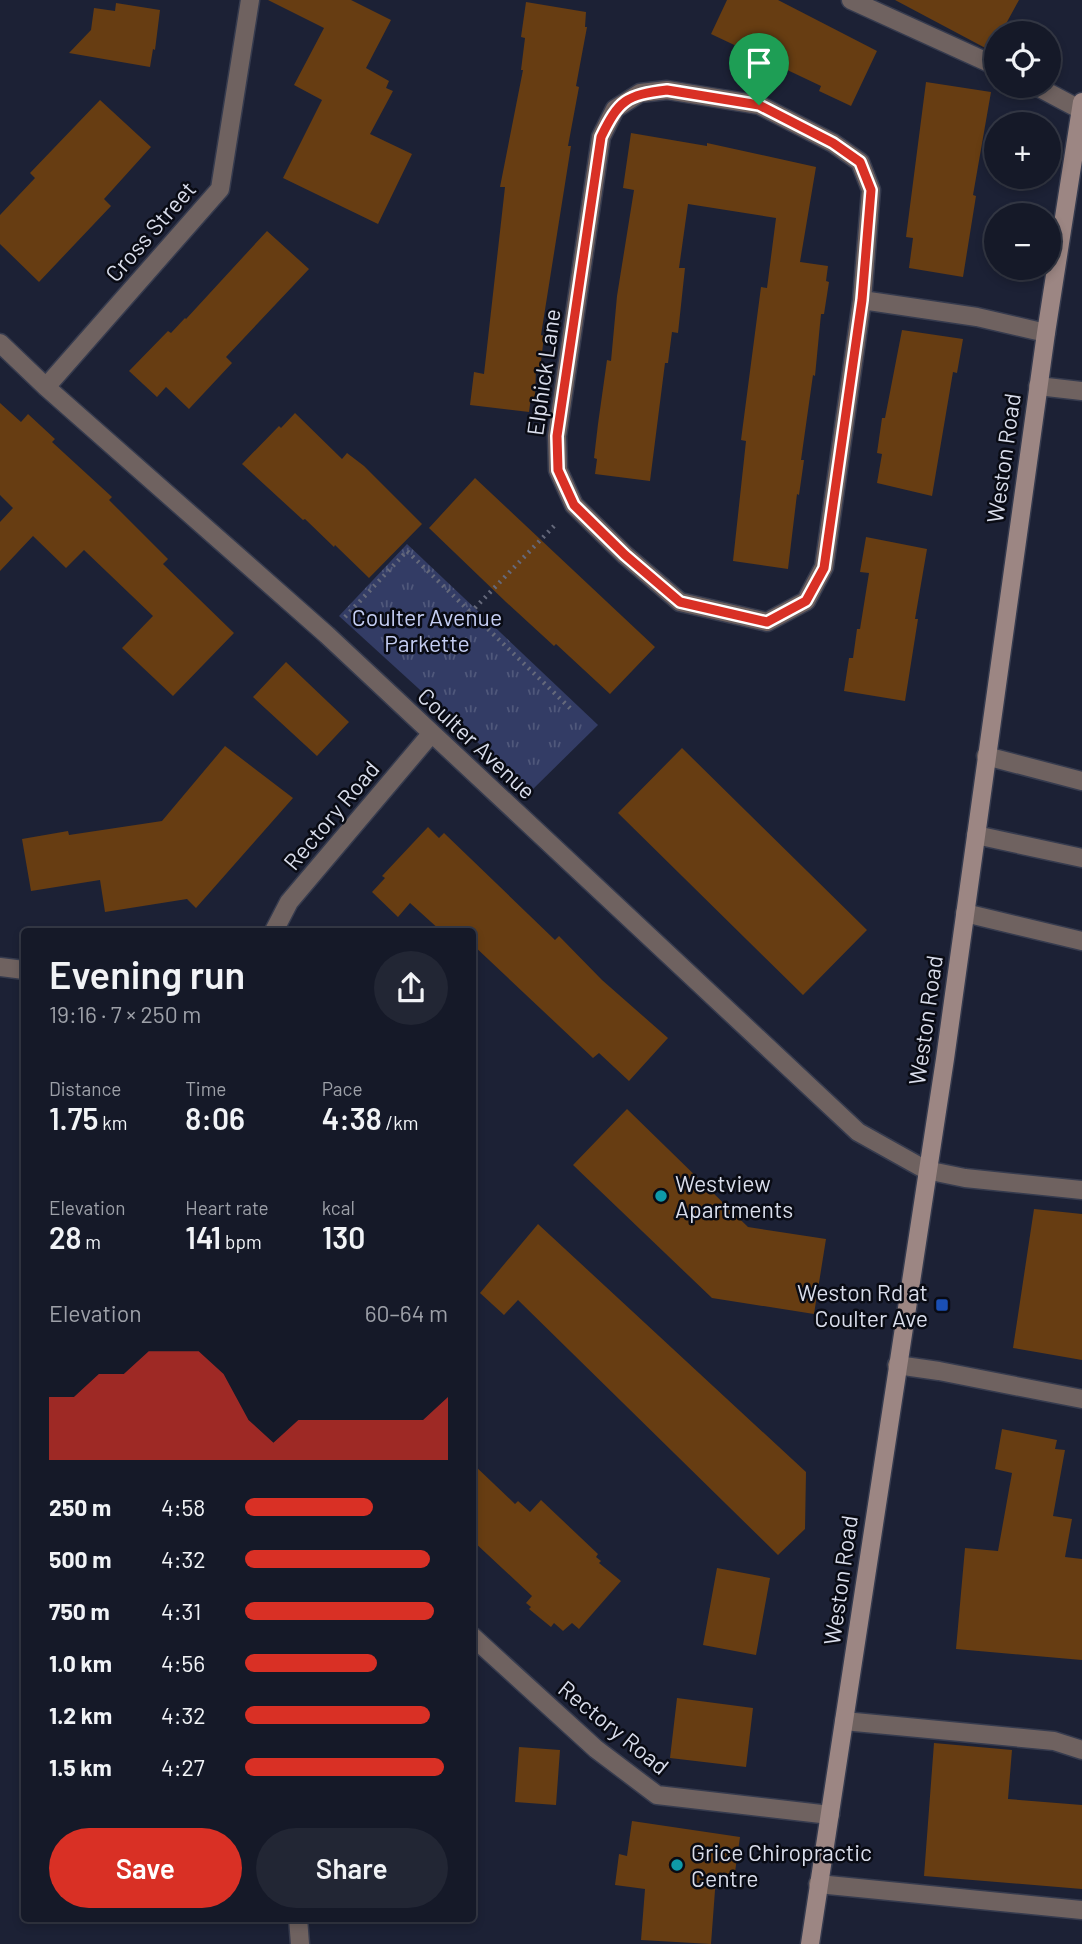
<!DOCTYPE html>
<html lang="en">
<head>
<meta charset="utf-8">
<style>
	:root { --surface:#151928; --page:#222634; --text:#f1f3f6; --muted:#9da0a8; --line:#343845; --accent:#d93025 }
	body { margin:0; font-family:Barlow,sans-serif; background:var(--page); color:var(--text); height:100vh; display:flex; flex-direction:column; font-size:26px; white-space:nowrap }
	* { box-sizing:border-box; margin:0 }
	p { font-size:23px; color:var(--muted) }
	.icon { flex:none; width:38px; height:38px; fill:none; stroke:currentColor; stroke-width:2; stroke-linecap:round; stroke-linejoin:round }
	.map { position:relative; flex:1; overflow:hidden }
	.side { position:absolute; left:21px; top:928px; width:455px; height:994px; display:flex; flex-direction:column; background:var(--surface); border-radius:7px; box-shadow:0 4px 10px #0003,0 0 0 2px var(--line) }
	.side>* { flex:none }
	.controls { position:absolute; left:984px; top:21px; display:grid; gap:14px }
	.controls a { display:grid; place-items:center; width:77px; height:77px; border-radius:50%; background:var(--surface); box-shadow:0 4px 10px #0003,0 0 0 2px var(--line); font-size:35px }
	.pin { position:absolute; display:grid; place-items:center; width:60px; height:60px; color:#fff; margin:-72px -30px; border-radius:50% 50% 50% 0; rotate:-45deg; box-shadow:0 0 7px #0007 }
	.pin .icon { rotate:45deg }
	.round { display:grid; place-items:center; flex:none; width:74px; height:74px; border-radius:37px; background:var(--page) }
	.summary { display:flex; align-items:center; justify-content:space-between; height:119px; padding:0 28px }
	h1 { font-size:38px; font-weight:600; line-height:52px }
	.metrics { display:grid; grid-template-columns:repeat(3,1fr); gap:10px; height:119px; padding:7px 28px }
	.metrics div { display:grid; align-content:center }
	.metrics b { font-size:30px; font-weight:600 }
	.metrics small { font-size:19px; font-weight:400 }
	.metrics p { font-size:19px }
	.chart { height:196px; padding:14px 28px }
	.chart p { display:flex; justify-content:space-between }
	.chart svg { width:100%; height:126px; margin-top:7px; fill:var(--accent); opacity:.7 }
	.cta { display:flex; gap:14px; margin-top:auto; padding:14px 28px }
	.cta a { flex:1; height:80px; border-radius:42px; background:var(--accent); color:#fff; font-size:28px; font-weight:600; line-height:80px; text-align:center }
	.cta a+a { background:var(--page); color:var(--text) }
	ul { padding:0 28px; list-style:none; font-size:23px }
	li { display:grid; grid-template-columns:112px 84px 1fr; align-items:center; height:52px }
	li i { height:18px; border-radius:9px; background:var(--accent) }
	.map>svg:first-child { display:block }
</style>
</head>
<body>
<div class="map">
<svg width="1082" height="1944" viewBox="0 0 1082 1944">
	<defs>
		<pattern id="grass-tufts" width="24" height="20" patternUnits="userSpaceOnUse" patternTransform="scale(1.75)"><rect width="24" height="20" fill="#333c65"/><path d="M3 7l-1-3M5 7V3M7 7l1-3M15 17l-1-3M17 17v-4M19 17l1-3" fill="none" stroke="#50587b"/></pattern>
	</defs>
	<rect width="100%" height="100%" fill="#1c2135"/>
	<path fill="url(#grass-tufts)" d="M407 544 598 725 531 791 339 616Z"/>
	<path fill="#673d12" d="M268 0H351L391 20 366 68 389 81 386 88 393 91 370 134 412 154 378 224 283 178 322 100 294 85 324 28Z
		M727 0H778L877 51 851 106 819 91 821 86 711 34Z
		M895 0H1019L1001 33H996V42L991 51Z
		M526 2 586 12 585 27H587L576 86 579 87 568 146H571L541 335 544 336 540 370 536 369 535 397H531L529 412 470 405 474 372 484 374 505 187H500L523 70H521L525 38 521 37Z
		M116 3 160 10 155 50 153 49 150 67 69 53 91 30 94 8 115 11Z
		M926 82 991 92 973 195 976 196 963 277 909 268 913 238 906 237Z
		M100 100 151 147 104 199 111 206 39 282 0 244V215L35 178 30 173Z
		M631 133 707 146V143L816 167 800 262 828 266 826 281 829 282 824 314H821L815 376 813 375 801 460H804L799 495 797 494 788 569 733 561 746 441 741 440 761 287 767 288 776 218 688 204 679 268H685L678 333 672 332 668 363H665L650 481 595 474 597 459 594 458 598 424 607 360 611 361 617 296 634 190 623 188Z
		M267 231 309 269 226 357 232 363 189 409 166 387 157 397 129 371 168 331 171 333 185 318 186 319Z
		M902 330 963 339 957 373 953 372 932 496 877 483 882 454 877 453 882 418H885Z
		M0 403 21 422 28 414 55 439 52 442 112 497 109 500 168 559 163 564 234 633 173 696 122 648 153 616 84 550 66 568 33 536 0 571V522L13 508 0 495Z
		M295 413 342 459 347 453 364 466 422 524 369 578 335 545 334 547 305 519 303 520 242 464 279 426 281 428Z
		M475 478 655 647 610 694 556 644 554 646 506 602 429 528Z
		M866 537 927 549 915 619H918L905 701 844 691 849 658H853L857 629H860L869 573 860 572Z
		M286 662 349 722 317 756 253 697Z
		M225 746 293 798 196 908 187 899 105 912 100 880 31 891 22 839 68 831 69 835 162 821Z
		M682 748 867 930 803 995 618 813Z
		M428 827 439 838 444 833 555 940 559 936 602 980 668 1038 629 1081 599 1053 593 1058 472 944V931H441L410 903 398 917 372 892 385 878 382 876Z
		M627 1109 748 1227 826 1239 814 1314 712 1298 573 1165Z
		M1034 1209 1082 1214V1360L1013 1348Z
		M538 1224 806 1472 805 1529 778 1555 518 1300 504 1315 480 1293Z
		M1002 1429 1057 1440 1055 1449 1065 1450 1053 1516 1072 1519 1065 1557 1082 1559V1660L956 1649 965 1548 998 1551 1012 1473 995 1469Z
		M472 1463 515 1504 518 1501 530 1512 541 1500 598 1554 596 1557 601 1561 599 1563 621 1581 579 1629 572 1623 563 1631 554 1623 551 1627 529 1609 531 1607 526 1603 532 1596 472 1540Z
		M717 1568 770 1578 756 1655 703 1645Z
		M677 1698 753 1708 746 1767 670 1758Z
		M934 1743 1012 1750 1008 1799 1082 1805V1889L924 1876Z
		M519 1747 560 1750 556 1805 515 1802Z
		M632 1821 740 1837 734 1879 716 1877 711 1944 641 1940 645 1889 615 1885 619 1854 627 1856Z"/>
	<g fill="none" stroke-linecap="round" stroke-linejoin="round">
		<g stroke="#363b4e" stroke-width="21">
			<path id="service" d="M851 0 996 66
				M1036 86 1081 110
				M667 90 759 105 833 143 860 162 871 190 862 300 824 567 806 601 767 622 680 602 625 555 574 505 558 470 557 436 601 137 615 109 640 93Z
				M862 300 977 317 1046 333
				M1038 386 1082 391
				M986 756 1082 781
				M976 835 1082 858
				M965 913 1082 941
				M926 1170 965 1178 1082 1190
				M897 1365 939 1371 1082 1399
				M844 1721 1054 1741 1082 1750
				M818 1884 1082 1910"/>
		</g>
		<g stroke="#363b4e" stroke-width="21">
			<path id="minor" d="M0 343 46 387 327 635 858 1132 926 1170
				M46 387 220 189 250 0
				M274 931 289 902 431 734
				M0 967 24 970
				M472 1636 596 1749 657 1795 830 1815
				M298 1918 300 1944"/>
		</g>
		<g stroke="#363b4e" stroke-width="21">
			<path id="secondary" d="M810 1944 945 1059 1046 333 1082 102"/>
		</g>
		<path stroke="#65697b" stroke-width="4.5" stroke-dasharray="2 5" stroke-linecap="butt" d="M470 613 554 526
			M345 617 407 551 573 711"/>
		<use href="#service" stroke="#6f6260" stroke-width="18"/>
		<use href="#minor" stroke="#6f6260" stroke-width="18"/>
		<use href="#secondary" stroke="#9c8683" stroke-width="18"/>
	</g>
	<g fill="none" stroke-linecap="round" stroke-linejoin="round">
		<g stroke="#fff" stroke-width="14">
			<path id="route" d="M667 90 759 105 833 143 860 162 871 190 862 300 824 568 806 601 767 622 680 602 625 555 574 505 558 470 557 436 601 137C619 100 626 95 667 90Z"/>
		</g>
		<use href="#route" stroke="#d93025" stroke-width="9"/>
	</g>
	<g fill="#0f9aa8" stroke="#090b14" stroke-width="2.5">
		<circle cx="661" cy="1196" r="7"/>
		<circle cx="677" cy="1865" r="7"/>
	</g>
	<rect fill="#1a4fb4" stroke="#090b14" stroke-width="2.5" x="935" y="1298" width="14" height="14" rx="3.5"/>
	<g text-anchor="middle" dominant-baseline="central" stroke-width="5" stroke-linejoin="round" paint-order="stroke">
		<g font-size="23" fill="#d9ddeb" stroke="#090b14">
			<text transform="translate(150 231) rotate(-49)">Cross Street</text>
			<text transform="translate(543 372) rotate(-82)">Elphick Lane</text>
			<text transform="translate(1003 458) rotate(-82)">Weston Road</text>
			<text transform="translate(477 743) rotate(43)">Coulter Avenue</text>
			<text transform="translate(331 815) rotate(-50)">Rectory Road</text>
			<text transform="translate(925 1020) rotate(-82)">Weston Road</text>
			<text transform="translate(840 1580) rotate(-82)">Weston Road</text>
			<text transform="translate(614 1727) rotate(39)">Rectory Road</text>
		</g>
		<g font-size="23" fill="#c5cef3" stroke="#090b14">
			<text x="427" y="617">Coulter Avenue<tspan x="427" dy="26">Parkette</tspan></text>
		</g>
		<g font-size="23" fill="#d9ddeb" stroke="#090b14" text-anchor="start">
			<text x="675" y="1183">Westview<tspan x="675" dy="26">Apartments</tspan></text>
			<text x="928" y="1292" text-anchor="end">Weston Rd at<tspan x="928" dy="26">Coulter Ave</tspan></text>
			<text x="691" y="1852">Grice Chiropractic<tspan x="691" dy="26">Centre</tspan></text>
		</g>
	</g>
</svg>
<div class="controls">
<a><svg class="icon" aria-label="locate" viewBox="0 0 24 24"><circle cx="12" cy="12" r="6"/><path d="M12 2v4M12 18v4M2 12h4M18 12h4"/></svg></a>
<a>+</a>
<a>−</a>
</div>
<div class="pin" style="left:759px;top:105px;background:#1e9e55"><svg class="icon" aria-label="arrive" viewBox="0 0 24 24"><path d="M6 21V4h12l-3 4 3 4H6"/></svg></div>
<section class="side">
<div class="summary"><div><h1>Evening run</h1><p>19:16 · 7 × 250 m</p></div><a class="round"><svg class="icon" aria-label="share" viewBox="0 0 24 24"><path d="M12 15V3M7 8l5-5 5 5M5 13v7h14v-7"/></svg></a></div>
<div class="metrics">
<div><p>Distance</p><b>1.75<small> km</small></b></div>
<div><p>Time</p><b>8:06</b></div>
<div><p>Pace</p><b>4:38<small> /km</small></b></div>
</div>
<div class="metrics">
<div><p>Elevation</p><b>28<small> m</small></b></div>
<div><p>Heart rate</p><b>141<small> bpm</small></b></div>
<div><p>kcal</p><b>130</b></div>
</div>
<div class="chart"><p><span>Elevation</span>60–64 m</p>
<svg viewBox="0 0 160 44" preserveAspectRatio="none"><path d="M0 44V22L10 22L20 14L30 14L40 6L50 6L60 6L70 14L80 30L90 38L100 30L110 30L120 30L130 30L140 30L150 30L160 22V44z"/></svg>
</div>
<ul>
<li><b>250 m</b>4:58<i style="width:63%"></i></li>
<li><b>500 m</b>4:32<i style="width:91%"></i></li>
<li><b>750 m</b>4:31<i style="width:93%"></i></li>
<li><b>1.0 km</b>4:56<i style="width:65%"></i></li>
<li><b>1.2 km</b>4:32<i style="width:91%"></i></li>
<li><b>1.5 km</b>4:27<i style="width:98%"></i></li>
</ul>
<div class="cta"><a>Save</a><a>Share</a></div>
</section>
</div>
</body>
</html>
